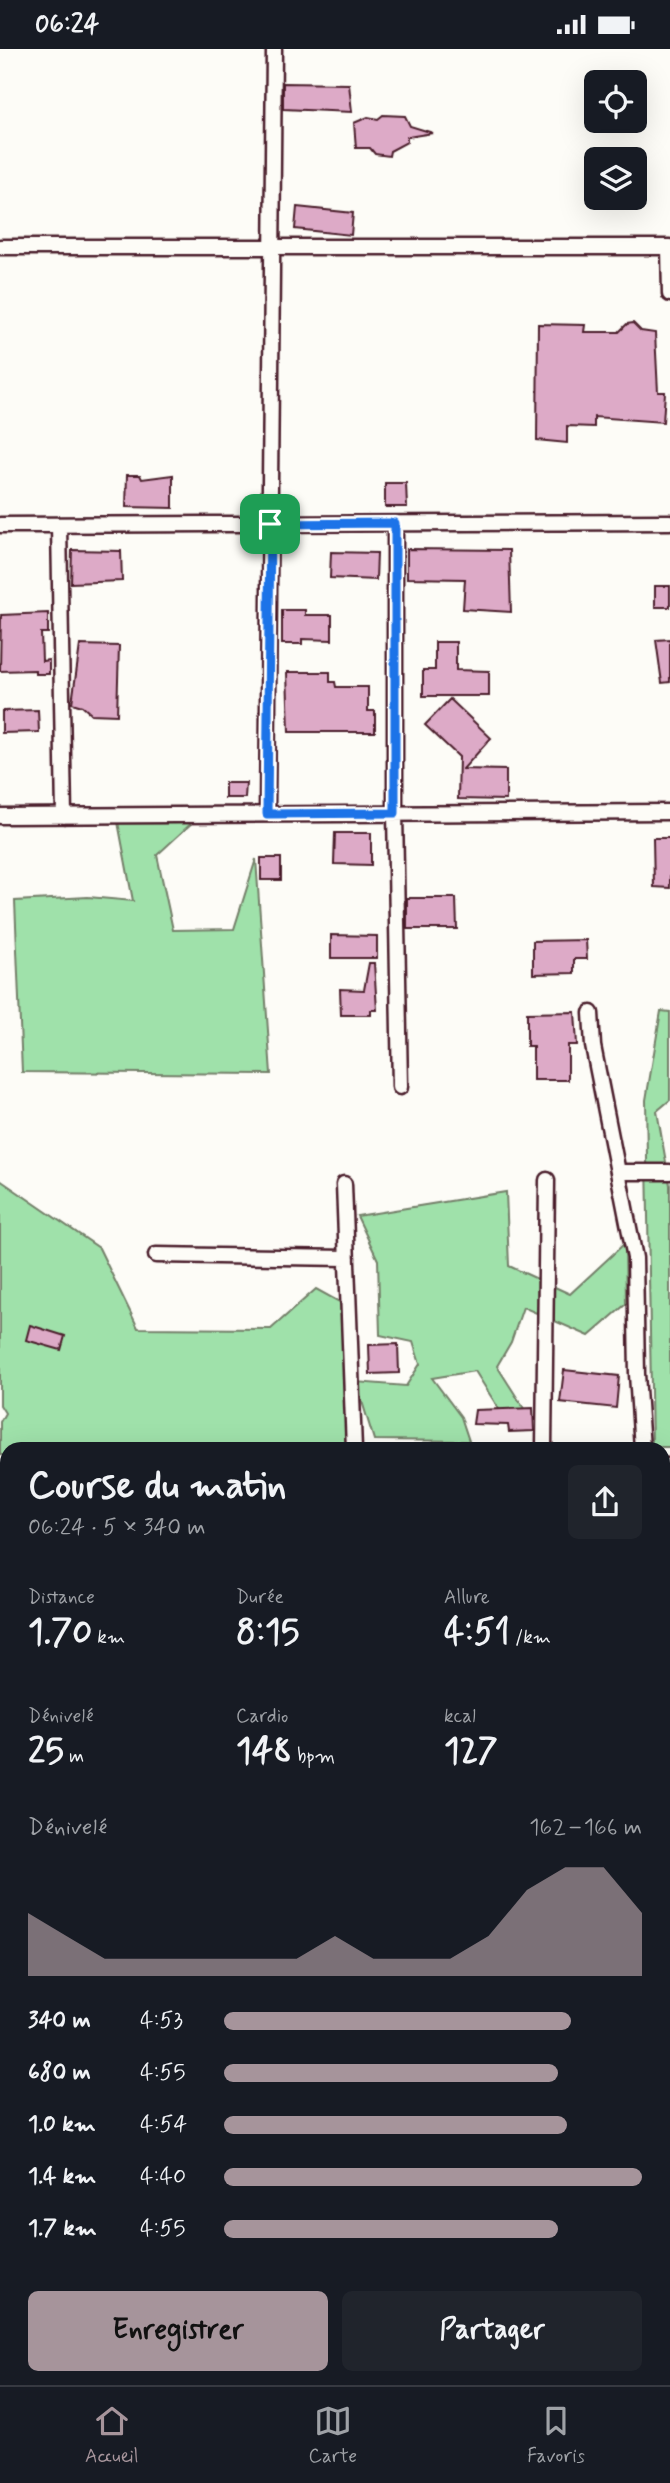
<!DOCTYPE html>
<html lang="fr">
<head>
<meta charset="utf-8">
<style>
	:root { --surface:#171b24; --page:#20242c; --text:#f1f3f6; --muted:#9ea1a6; --line:#363941; --accent:#a6949b }
	body { margin:0; font-family:Mynerve,sans-serif; background:var(--page); color:var(--text); height:100vh; display:flex; flex-direction:column; font-size:26px; white-space:nowrap }
	* { box-sizing:border-box; margin:0 }
	p { font-size:23px; color:var(--muted) }
	.icon { flex:none; width:38px; height:38px; fill:none; stroke:currentColor; stroke-width:2; stroke-linecap:round; stroke-linejoin:round }
	.map { position:relative; flex:1; overflow:hidden }
	.panel { position:absolute; left:0px; top:1393px; width:670px; height:943px; display:flex; flex-direction:column; background:var(--surface); border-radius:21px 21px 0 0; box-shadow:0 7px 28px #0002 }
	.panel>* { flex:none }
	.tools { position:absolute; left:584px; top:21px; display:grid; gap:14px }
	.tools a { display:grid; place-items:center; width:63px; height:63px; border-radius:10px; background:var(--surface); box-shadow:0 7px 28px #0002; font-size:35px }
	.pin { position:absolute; display:grid; place-items:center; width:60px; height:60px; color:#fff; margin:-30px; border-radius:14px; box-shadow:0 4px 10px #0006 }
	.round { display:grid; place-items:center; flex:none; width:74px; height:74px; border-radius:10px; background:var(--page) }
	.summary { display:flex; align-items:center; justify-content:space-between; height:119px; padding:0 28px }
	h1 { font-size:38px; font-weight:700; line-height:52px }
	.metrics { display:grid; grid-template-columns:repeat(3,1fr); gap:10px; height:119px; padding:7px 28px }
	.metrics div { display:grid; align-content:center }
	.metrics b { font-size:35px; font-weight:700 }
	.metrics small { font-size:19px; font-weight:400 }
	.metrics p { font-size:19px }
	.chart { height:196px; padding:14px 28px }
	.chart p { display:flex; justify-content:space-between }
	.chart svg { width:100%; height:126px; margin-top:7px; fill:var(--accent); opacity:.7 }
	.cta { display:flex; gap:14px; margin-top:auto; padding:14px 28px }
	.cta a { flex:1; height:80px; border-radius:10px; background:var(--accent); color:#111; font-size:28px; font-weight:700; line-height:80px; text-align:center }
	.cta a+a { background:var(--page); color:var(--text) }
	ul { padding:0 28px; list-style:none; font-size:23px }
	li { display:grid; grid-template-columns:112px 84px 1fr; align-items:center; height:52px }
	li i { height:18px; border-radius:9px; background:var(--accent) }
	.status { display:flex; justify-content:space-between; align-items:center; height:49px; padding:0 35px; background:var(--surface); direction:ltr }
	.status svg { height:19px; fill:currentColor }
	.tabs { display:flex; justify-content:space-around; align-items:center; height:98px; border-top:2px solid var(--line); background:var(--surface); font-size:19px; color:var(--muted) }
	.tabs a { display:grid; justify-items:center; gap:4px }
	.tabs .on { color:var(--accent) }
	.map>svg:first-child { display:block }
</style>
</head>
<body>
<div class="status"><b>06:24</b><svg viewBox="0 0 49 12"><path d="M0 12V9h3v3zM5 12V6h3v6zM10 12V3h3v9zM15 12V0h3v12zM26 1h20v11H26zM47 4h2v5h-2z"/></svg></div>
<div class="map">
<svg width="670" height="2336" viewBox="0 0 670 2336">
	<rect width="100%" height="100%" fill="#fdfcf7"/>
	<filter id="ink" filterUnits="userSpaceOnUse"><feTurbulence type="fractalNoise" baseFrequency=".0143" numOctaves="2"/><feDisplacementMap in="SourceGraphic" scale="14" xChannelSelector="R" yChannelSelector="G"/><feConvolveMatrix kernelMatrix="1 2 1 2 8 2 1 2 1" color-interpolation-filters="sRGB"/></filter>
	<g filter="url(#ink)">
		<path fill="#9fe1aa" stroke="#74806a" stroke-width="2" d="M194 772 157 806 173 881 234 880 256 810 271 1025 22 1023 15 852 88 848 133 852 118 773Z
			M661 962 670 963V1051L657 1062 670 1136V1398H652L646 1051Z
			M0 1131 99 1199 138 1279 271 1280 316 1240 347 1257 355 1398 7 1400V1406H0V1373L5 1364 0 1356Z
			M506 1143 509 1217 570 1245 625 1194 626 1255 589 1287 523 1258 511 1293 497 1317 525 1361 509 1376 475 1322 432 1329 461 1368 469 1392 374 1391 356 1333 406 1337 420 1315 413 1293 380 1286 378 1211 357 1167Z"/>
		<path fill="#ddaac7" stroke="#4a1f2b" stroke-width="2" d="M283 34 349 35 352 63 283 60Z
			M383 66 405 67 410 77 433 84 407 88V93L390 102 389 107 375 105 370 99H356L354 74 368 68 378 70Z
			M297 158 353 164 351 186 295 180Z
			M633 274 641 282 655 284 658 343H665L663 373 594 368V378L567 377V394L537 391 538 275 585 276 584 283H619L627 275Z
			M127 426H140L142 430 173 426V459L126 458Z
			M385 434H406L407 458H385Z
			M407 500 509 501 511 563 463 560 465 530 407 529Z
			M72 501 121 502 122 532 71 534Z
			M331 503 377 504 376 531 330 529Z
			M655 537H670V558H655Z
			M282 561H305V566H332V591L302 590V595H282Z
			M48 564V584H41L42 612 49 611V625H35V621L0 622 1 566Z
			M670 590V633L662 634 656 591Z
			M435 593H456V621L489 622V647H423V621H435Z
			M80 596 119 597 117 666 91 665 82 657 72 654Z
			M287 623H330V633H335L336 638H368V662H375V683H289Z
			M450 650 491 689 463 720 506 721V751L458 750 459 708 425 676Z
			M38 661 39 683 2 684V662Z
			M225 734H246L245 749H225Z
			M335 784H371V816L334 815Z
			M653 789H670V839L654 838Z
			M261 809H281V831H261Z
			M407 849H456L457 880H407Z
			M331 886 377 887V909H331Z
			M586 891 587 910H574V924L533 925V892Z
			M369 914H374L377 961H371V966H341L340 940 364 941Z
			M575 963 577 996H568V1031H533V997H527V964Z
			M30 1276 65 1287 61 1301 26 1291Z
			M398 1295 399 1324 370 1325 369 1296Z
			M564 1321 619 1327 616 1359 560 1353Z
			M533 1359 534 1382 509 1383 508 1376 473 1375 475 1361Z"/>
		<g fill="none" stroke-linecap="round" stroke-linejoin="round">
			<g stroke="#4a1f2b" stroke-width="19">
				<path id="minor" d="M0 198H670
					M669 198 670 245
					M395 475V764L400 1038
					M0 476 670 473
					M59 476 64 767
					M267 765 274 0
					M0 767 670 763
					M591 964 593 997 635 1209 637 1325 642 1400
					M620 1123H670
					M344 1135 354 1400
					M156 1206 347 1209
					M544 1400 547 1131
					M663 1417H670
					M0 1425H7
					M0 1711 7 1713
					M663 1720 670 1719
					M663 1840H670
					M0 1887 7 1890
					M663 1955H670
					M0 2182 7 2165
					M663 2243H670
					M516 2329 519 2336
					M373 2336 376 2329"/>
			</g>
			<use href="#minor" stroke="#fdfcf7" stroke-width="14"/>
		</g>
	</g>
	<g fill="none" stroke-linecap="round" stroke-linejoin="round" filter="url(#ink)">
		<g stroke="#fff" stroke-width="14">
			<path id="route" d="M395 474V764L267 765 270 475Z"/>
		</g>
		<use href="#route" stroke="#1a73e8" stroke-width="9"/>
	</g>
</svg>
<div class="tools">
<a><svg class="icon" aria-label="locate" viewBox="0 0 24 24"><circle cx="12" cy="12" r="6"/><path d="M12 2v4M12 18v4M2 12h4M18 12h4"/></svg></a>
<a><svg class="icon" aria-label="layers" viewBox="0 0 24 24"><path d="M12 4l9 5-9 5-9-5zM3 14l9 5 9-5"/></svg></a>
</div>
<div class="pin" style="left:270px;top:475px;background:#1e9e55"><svg class="icon" aria-label="arrive" viewBox="0 0 24 24"><path d="M6 21V4h12l-3 4 3 4H6"/></svg></div>
<section class="panel">
<div class="summary"><div><h1>Course du matin</h1><p>06:24 · 5 × 340 m</p></div><a class="round"><svg class="icon" aria-label="share" viewBox="0 0 24 24"><path d="M12 15V3M7 8l5-5 5 5M5 13v7h14v-7"/></svg></a></div>
<div class="metrics">
<div><p>Distance</p><b>1.70<small> km</small></b></div>
<div><p>Durée</p><b>8:15</b></div>
<div><p>Allure</p><b>4:51<small> /km</small></b></div>
</div>
<div class="metrics">
<div><p>Dénivelé</p><b>25<small> m</small></b></div>
<div><p>Cardio</p><b>148<small> bpm</small></b></div>
<div><p>kcal</p><b>127</b></div>
</div>
<div class="chart"><p><span>Dénivelé</span>162–166 m</p>
<svg viewBox="0 0 160 44" preserveAspectRatio="none"><path d="M0 44V22L10 30L20 38L30 38L40 38L50 38L60 38L70 38L80 30L90 38L100 38L110 38L120 30L130 14L140 6L150 6L160 22V44z"/></svg>
</div>
<ul>
<li><b>340 m</b>4:53<i style="width:83%"></i></li>
<li><b>680 m</b>4:55<i style="width:80%"></i></li>
<li><b>1.0 km</b>4:54<i style="width:82%"></i></li>
<li><b>1.4 km</b>4:40<i style="width:100%"></i></li>
<li><b>1.7 km</b>4:55<i style="width:80%"></i></li>
</ul>
<div class="cta"><a>Enregistrer</a><a>Partager</a></div>
</section>
</div>
<nav class="tabs">
<a class="on"><svg class="icon" aria-label="home" viewBox="0 0 24 24"><path d="M3 11l9-7 9 7M6 9v11h12V9"/></svg>Accueil</a>
<a><svg class="icon" aria-label="map" viewBox="0 0 24 24"><path d="M3 6l6-2 6 2 6-2v14l-6 2-6-2-6 2zM9 4v14M15 6v14"/></svg>Carte</a>
<a><svg class="icon" aria-label="saved" viewBox="0 0 24 24"><path d="M7 4h10v16l-5-4-5 4z"/></svg>Favoris</a>
</nav>
</body>
</html>
